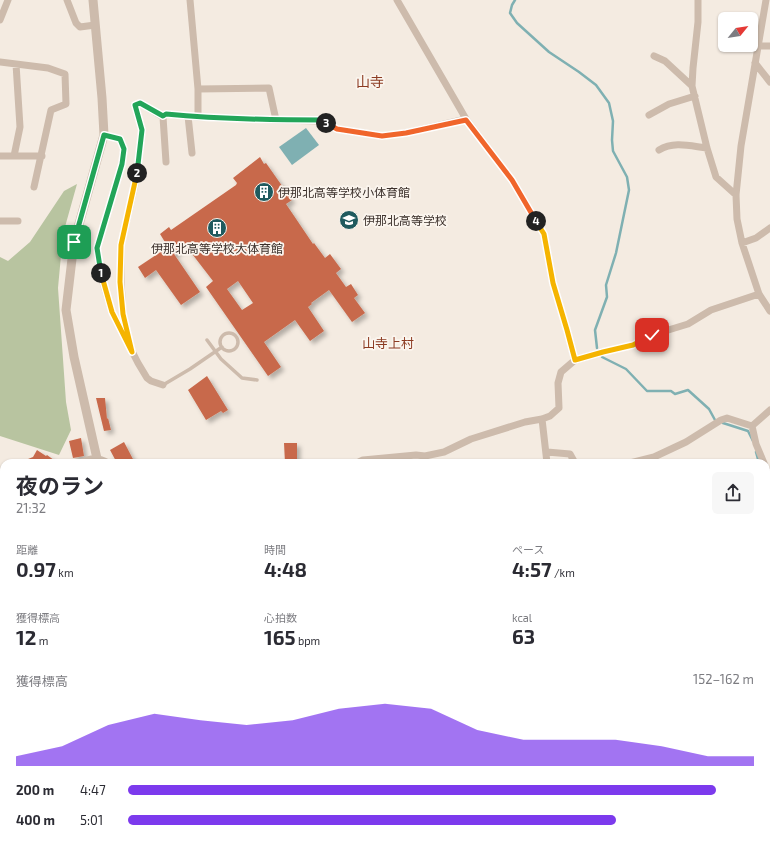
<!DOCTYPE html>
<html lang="ja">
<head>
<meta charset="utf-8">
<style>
	:root { --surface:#fff; --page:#f7f7f7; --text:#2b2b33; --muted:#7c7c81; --accent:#7c3aed }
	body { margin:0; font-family:"Exo 2","Noto Sans JP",sans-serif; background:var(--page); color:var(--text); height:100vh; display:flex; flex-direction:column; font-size:15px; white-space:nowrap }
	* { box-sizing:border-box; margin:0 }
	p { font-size:13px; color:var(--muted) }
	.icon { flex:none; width:22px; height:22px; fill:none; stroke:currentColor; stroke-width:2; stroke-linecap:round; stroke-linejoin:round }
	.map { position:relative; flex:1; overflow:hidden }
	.side { position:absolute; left:0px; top:459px; width:770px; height:384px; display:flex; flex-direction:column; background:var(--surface); border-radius:12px 12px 0 0; box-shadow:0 1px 3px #0004 }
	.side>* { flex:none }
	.needle { width:26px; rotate:60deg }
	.controls { position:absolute; left:718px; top:12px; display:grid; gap:8px }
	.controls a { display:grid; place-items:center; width:40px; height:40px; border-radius:6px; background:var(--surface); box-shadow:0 1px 3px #0004; font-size:20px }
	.pin { position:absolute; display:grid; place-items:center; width:34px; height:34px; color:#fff; margin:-17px; border-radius:8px; box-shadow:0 2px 6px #0006 }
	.km { position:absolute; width:20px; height:20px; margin:-10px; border-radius:50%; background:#222; color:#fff; font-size:11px; line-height:20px; text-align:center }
	.round { display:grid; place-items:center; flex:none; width:42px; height:42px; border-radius:6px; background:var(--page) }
	.summary { display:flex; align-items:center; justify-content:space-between; height:68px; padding:0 16px }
	h1 { font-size:22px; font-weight:700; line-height:30px }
	.metrics { display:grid; grid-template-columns:repeat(3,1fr); gap:6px; height:68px; padding:4px 16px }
	.metrics div { display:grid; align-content:center }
	.metrics b { font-size:20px; font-weight:700 }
	.metrics small { font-size:11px; font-weight:400 }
	.metrics p { font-size:11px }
	.chart { height:112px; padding:8px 16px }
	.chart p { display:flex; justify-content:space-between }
	.chart svg { width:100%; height:72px; margin-top:4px; fill:var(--accent); opacity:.7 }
	ul { padding:0 16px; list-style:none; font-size:13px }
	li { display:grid; grid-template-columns:64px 48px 1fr; align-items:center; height:30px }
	li i { height:10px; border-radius:5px; background:var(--accent) }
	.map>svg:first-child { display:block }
</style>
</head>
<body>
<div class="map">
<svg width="770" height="843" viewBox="0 0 770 843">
	<defs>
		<filter id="shadow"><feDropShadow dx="3.5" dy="3.5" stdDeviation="2" flood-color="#0004"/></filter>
	</defs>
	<rect width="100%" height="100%" fill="#f4ebe1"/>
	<path fill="#b8c4a0" d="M77 184 63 234 58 288 66 402 71 430 59 455 0 436V257L8 261 30 242 64 191Z"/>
	<path fill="#7fb0b2" d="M306 128 319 145 292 165 279 147Z"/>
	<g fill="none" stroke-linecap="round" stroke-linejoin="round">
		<path stroke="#7fb0b2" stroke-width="2.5" d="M515 0 512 5 510 13 517 23 549 52 579 72 596 85 609 103 613 121 612 140 613 151 627 177 629 190 616 253 606 285 607 297 595 330 597 348
			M602 357 626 369 647 391H671L675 394 688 390 709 409 715 420
			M723 423 748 431 753 441
			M756 452 759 463
			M766 525 767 524
			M0 621 4 619
			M767 799 770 795
			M218 843 236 839"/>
	</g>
	<path fill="#c8694b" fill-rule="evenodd" filter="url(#shadow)" d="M260 157 264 164 266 163 292 200 286 204 313 244 314 243 325 258 330 254 341 269 336 273 346 287 351 284 358 295 354 298 365 313 352 322 329 290 311 303 312 304 308 307 324 331 310 341 295 320 264 342 281 367 268 376 206 287 213 281 186 246 174 254 200 292 181 305 156 270 145 278 138 267 168 247 160 234 169 227 171 230 236 185 237 183 233 178ZM238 281 253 303 242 310 227 289Z
		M207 376 228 410 223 413 221 411 206 420 188 390Z
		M96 398H105L107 419 108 418 111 430 104 431Z
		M81 438 84 456 73 458 69 441Z
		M124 442 135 463H117L110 450Z
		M284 443H297V463H285Z
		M37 450 46 456 47 455 58 463H18L33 457Z"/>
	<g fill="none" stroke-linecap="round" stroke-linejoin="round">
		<path stroke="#cdbbac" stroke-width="3.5" d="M220 342a9 9 0 1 1 18 0a9 9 0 1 1-18 0Z
			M207 340 221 359 242 378 257 380
			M163 385 190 369 222 347
			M654 457 656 463
			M766 479 770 480"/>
		<path stroke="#cdbbac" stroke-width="7" d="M67 0 76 23 80 27 95 25
			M190 0 198 89V117L276 120 323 121 337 129 382 136 406 133 466 119
			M397 0 466 119 512 180 544 234 553 283 567 330 575 360
			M766 0 741 146 736 195 737 219 742 243 759 294 770 311
			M0 20 8 0
			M758 46H770
			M654 56 665 61 692 86 693 68 698 22V0
			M0 62 48 68 65 74 66 104 51 110 34 187
			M755 63 770 82
			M692 86 707 148 716 177 736 195
			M198 89 269 88 276 120
			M649 115 669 104 695 96
			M188 116 192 153
			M163 117 166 162
			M104 135 120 139 124 149 122 164 97 248 101 276 112 312 138 363 147 378 151 381 163 385
			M659 150C674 141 690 146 707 148
			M0 156H42
			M14 156 20 127 16 64
			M0 221H18
			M742 243 756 238 770 228
			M132 352 123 314 121 282V245L136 180 142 130 135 105 140 103 163 117 166 114 198 117
			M542 419 547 463
			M752 426 756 444 764 463
			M752 426 770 410
			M547 452 570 454 575 463
			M80 463C89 458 99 457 108 463
			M357 463 363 460 416 455 425 456 444 452 471 439 525 422 542 419 550 416 559 408 558 383 561 372 575 360 603 352 633 345 652 335 688 324 711 310 759 294
			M630 463 654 457 686 442 721 420 727 418 752 426
			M766 469 770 476
			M0 491H4
			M766 521 770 518
			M0 532 4 542
			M0 546 4 549
			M0 568 4 561
			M766 680H770
			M0 781H4
			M766 803H770
			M766 825 770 828
			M584 843V839"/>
		<path stroke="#cdbbac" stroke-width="9" d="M93 0 102 98 104 135 74 242 66 310 74 357 98 463
			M15 843 16 839
			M321 843 322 839
			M633 843V839"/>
		<path stroke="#a18a7d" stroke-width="10" d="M766 574 770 572
			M0 654H4"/>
		<g stroke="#3b302b" stroke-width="4">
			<path id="rail" d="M0 720H4
				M766 736H770"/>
		</g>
		<use href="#rail" stroke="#fbf5ee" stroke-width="2.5" stroke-dasharray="8" stroke-linecap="butt"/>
	</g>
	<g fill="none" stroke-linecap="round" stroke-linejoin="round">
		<g stroke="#fff" stroke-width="8">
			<path id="split-1" d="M74 242 104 135 120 139 124 149 122 164 97 248 101 273"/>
		</g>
		<g stroke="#fff" stroke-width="8">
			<path id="split-2" d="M101 273 112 312 132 352 123 314 120 282 121 245 137 173"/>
		</g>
		<g stroke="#fff" stroke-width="8">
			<path id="split-3" d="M137 173 142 130 135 105 140 103 163 116 166 114C218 119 271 120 323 120L326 123"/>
		</g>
		<g stroke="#fff" stroke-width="8">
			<path id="split-4" d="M326 123 337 129 382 136 406 133 466 120 512 180 536 221"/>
		</g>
		<g stroke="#fff" stroke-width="8">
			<path id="split-5" d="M536 221 544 234 553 283 567 330 575 360 603 352 633 345 652 335"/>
		</g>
		<use href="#split-1" stroke="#22a559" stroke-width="5"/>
		<use href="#split-2" stroke="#f5b400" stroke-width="5"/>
		<use href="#split-3" stroke="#22a559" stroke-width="5"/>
		<use href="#split-4" stroke="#f0652b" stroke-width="5"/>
		<use href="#split-5" stroke="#f5b400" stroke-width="5"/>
	</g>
	<defs>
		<g id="building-disc" transform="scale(1)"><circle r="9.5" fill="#1f5a5e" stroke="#fbf5ee"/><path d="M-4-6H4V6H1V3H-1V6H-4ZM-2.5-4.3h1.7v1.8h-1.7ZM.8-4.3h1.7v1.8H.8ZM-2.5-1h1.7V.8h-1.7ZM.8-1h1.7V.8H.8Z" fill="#fff"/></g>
		<g id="school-disc" transform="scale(1)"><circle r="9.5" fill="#1f5a5e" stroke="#fbf5ee"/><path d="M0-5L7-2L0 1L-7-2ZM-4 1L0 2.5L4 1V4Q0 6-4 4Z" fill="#fff"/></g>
	</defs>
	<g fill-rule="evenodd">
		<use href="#building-disc" x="264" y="192"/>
		<use href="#school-disc" x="349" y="220"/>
		<use href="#building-disc" x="217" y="228"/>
	</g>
	<g text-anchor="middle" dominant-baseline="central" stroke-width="3.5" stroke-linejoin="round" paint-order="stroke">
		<g font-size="12" fill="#3b302b" stroke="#fbf5ee" text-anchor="start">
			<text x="278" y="192">伊那北高等学校小体育館</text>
			<text x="363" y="220">伊那北高等学校</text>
			<text x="217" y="248" text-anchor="middle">伊那北高等学校大体育館</text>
		</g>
		<g font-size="13" fill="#8c3b22" stroke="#fbf5ee">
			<text x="388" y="343">山寺上村</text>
		</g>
		<g font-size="14" fill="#8c3b22" stroke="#fbf5ee">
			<text x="370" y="81">山寺</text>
		</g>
	</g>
</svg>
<div class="controls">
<a><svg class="needle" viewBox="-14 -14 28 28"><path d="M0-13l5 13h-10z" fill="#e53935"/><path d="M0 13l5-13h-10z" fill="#7c7c81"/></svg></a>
</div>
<div class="pin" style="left:74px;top:242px;background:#1e9e55"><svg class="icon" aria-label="arrive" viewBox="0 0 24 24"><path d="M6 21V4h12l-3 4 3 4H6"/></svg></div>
<div class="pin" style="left:652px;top:335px;background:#d93025"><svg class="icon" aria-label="check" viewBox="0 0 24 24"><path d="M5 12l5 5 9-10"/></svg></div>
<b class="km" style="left:101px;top:273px">1</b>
<b class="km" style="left:137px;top:173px">2</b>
<b class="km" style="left:326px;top:123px">3</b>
<b class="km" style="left:536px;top:221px">4</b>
<section class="side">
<div class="summary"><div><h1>夜のラン</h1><p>21:32</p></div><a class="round"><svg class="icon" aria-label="share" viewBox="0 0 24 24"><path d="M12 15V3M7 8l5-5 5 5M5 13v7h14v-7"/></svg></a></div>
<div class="metrics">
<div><p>距離</p><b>0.97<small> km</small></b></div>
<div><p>時間</p><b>4:48</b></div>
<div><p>ペース</p><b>4:57<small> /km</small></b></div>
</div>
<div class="metrics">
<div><p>獲得標高</p><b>12<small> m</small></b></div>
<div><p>心拍数</p><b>165<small> bpm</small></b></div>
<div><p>kcal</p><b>63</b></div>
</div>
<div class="chart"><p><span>獲得標高</span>152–162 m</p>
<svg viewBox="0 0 160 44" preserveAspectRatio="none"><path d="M0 44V38L10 32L20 19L30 12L40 16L50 19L60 16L70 9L80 6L90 9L100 22L110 28L120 28L130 28L140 32L150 38L160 38V44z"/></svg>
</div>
<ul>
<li><b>200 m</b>4:47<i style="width:94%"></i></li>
<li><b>400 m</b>5:01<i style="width:78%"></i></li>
</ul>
</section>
</div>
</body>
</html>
